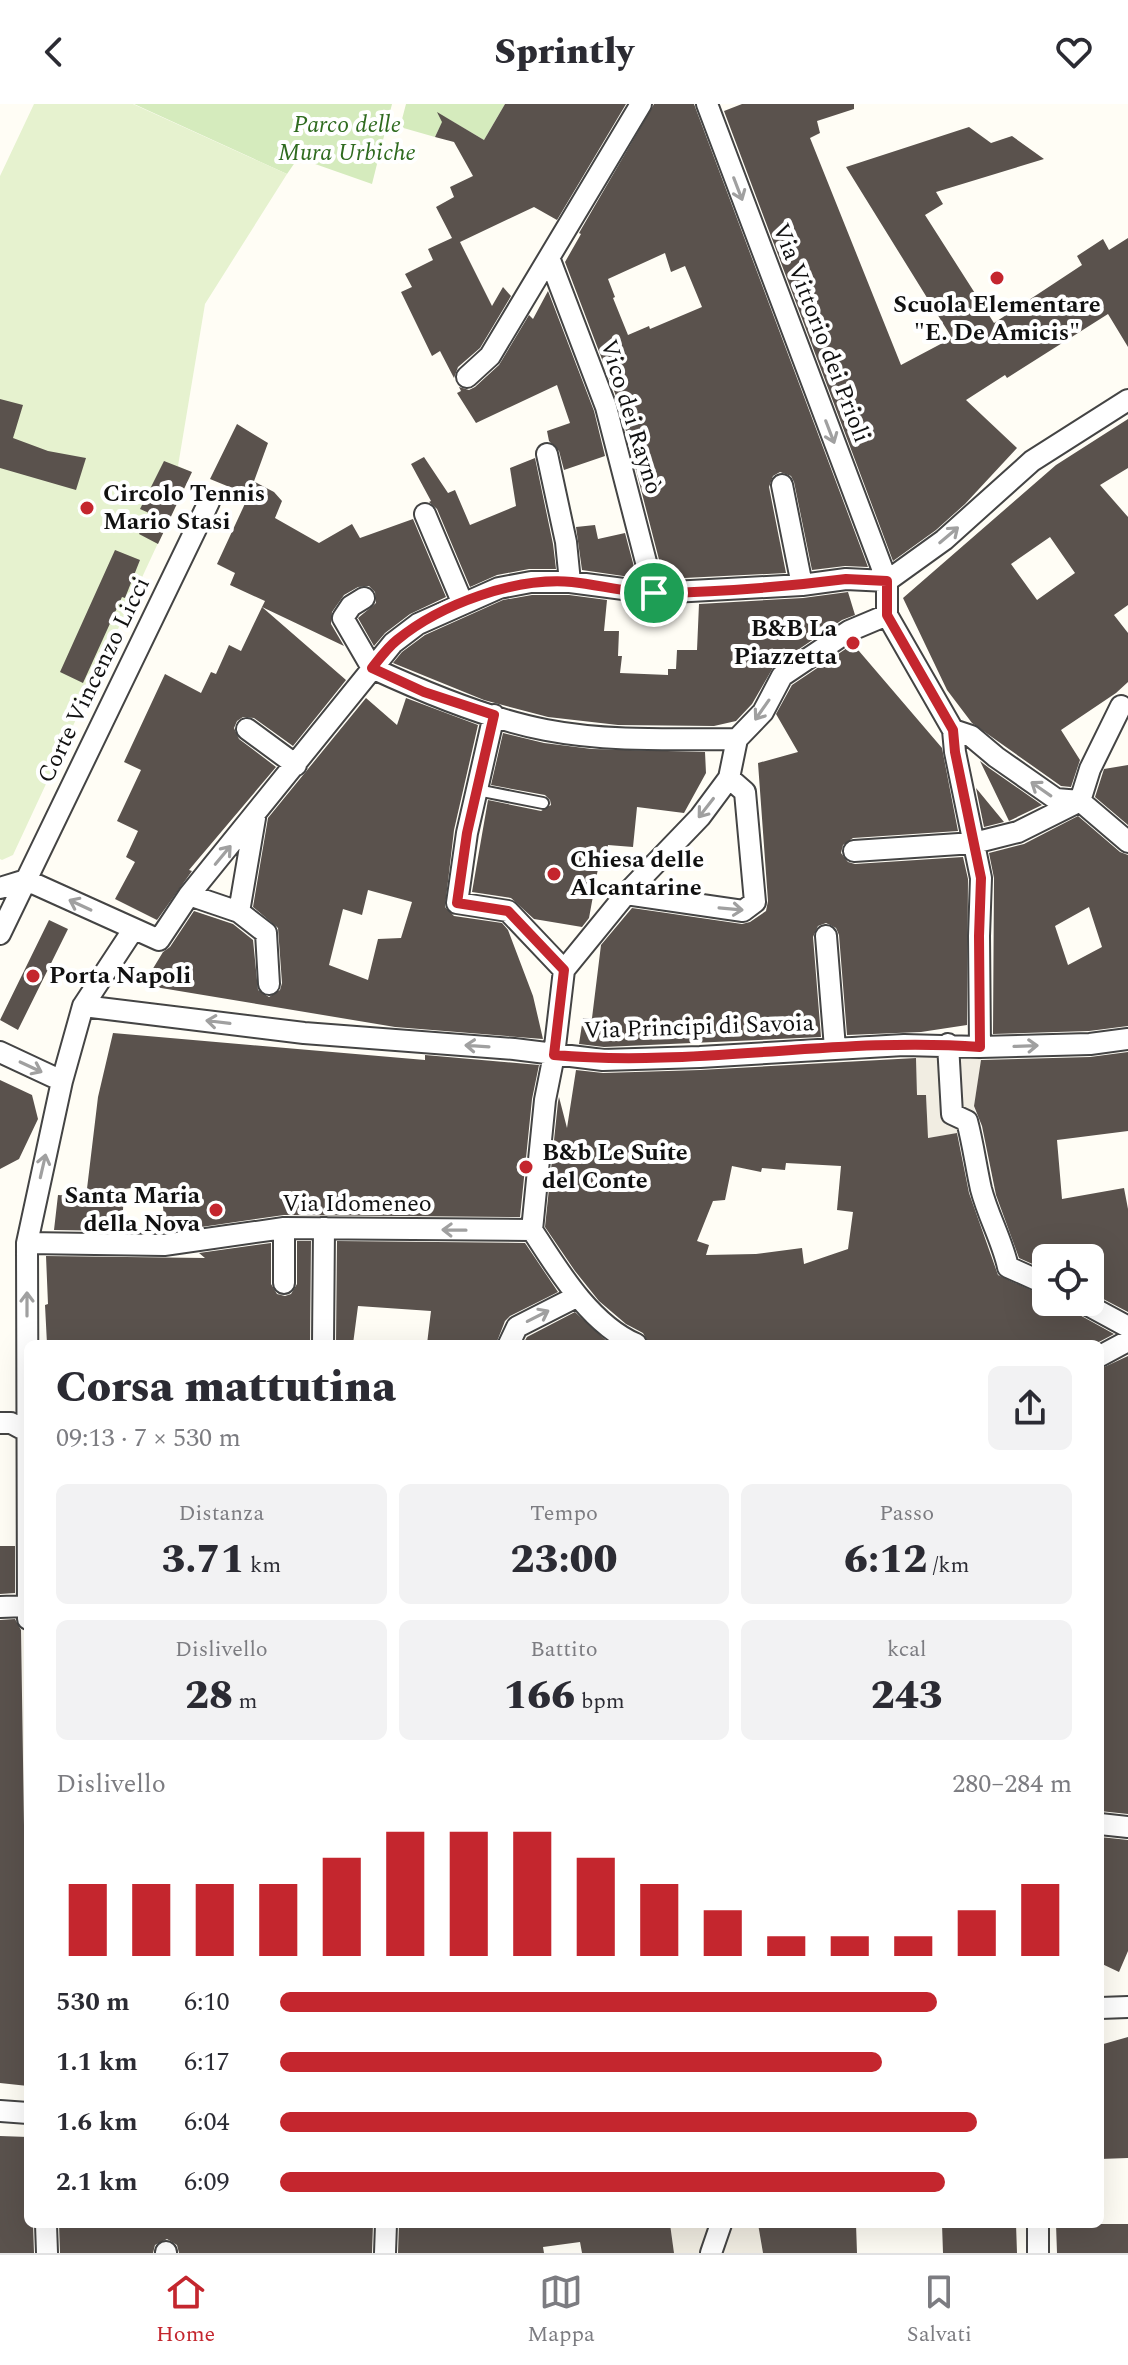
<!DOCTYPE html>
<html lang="it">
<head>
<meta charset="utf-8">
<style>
	:root { --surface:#fff; --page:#f2f2f3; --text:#2b2b33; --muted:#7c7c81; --line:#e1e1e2; --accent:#c4262e }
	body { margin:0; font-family:Spectral,serif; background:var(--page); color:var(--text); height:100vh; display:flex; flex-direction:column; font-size:30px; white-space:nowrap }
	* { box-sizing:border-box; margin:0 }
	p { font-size:26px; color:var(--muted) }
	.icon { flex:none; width:44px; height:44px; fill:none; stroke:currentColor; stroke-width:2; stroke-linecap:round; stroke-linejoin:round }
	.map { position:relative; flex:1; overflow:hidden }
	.side { position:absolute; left:24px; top:1236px; width:1080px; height:888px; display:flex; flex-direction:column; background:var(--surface); border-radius:12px; box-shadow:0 8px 32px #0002 }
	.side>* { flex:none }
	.buttons { position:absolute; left:1032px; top:1140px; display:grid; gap:16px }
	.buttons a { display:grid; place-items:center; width:72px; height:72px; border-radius:12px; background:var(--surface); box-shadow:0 8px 32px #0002; font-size:40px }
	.pin { position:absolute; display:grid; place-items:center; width:68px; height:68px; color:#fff; margin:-34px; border:4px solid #fff; border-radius:50%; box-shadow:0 2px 8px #0007 }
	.round { display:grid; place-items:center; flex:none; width:84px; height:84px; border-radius:12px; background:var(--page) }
	.overview { display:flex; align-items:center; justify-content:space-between; height:136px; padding:0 32px }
	h1 { font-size:44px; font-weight:800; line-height:60px }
	.metrics { display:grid; grid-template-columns:repeat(3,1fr); gap:12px; height:136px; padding:8px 32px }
	.metrics div { display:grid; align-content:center; border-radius:12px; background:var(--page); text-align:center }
	.metrics b { font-size:40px; font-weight:800 }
	.metrics small { font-size:22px; font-weight:400 }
	.metrics p { font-size:22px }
	.chart { height:224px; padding:16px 32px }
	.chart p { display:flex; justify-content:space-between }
	.chart svg { width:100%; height:144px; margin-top:8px; stroke:var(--accent); stroke-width:6 }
	ul { padding:0 32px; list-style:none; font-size:26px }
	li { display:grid; grid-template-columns:128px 96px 1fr; align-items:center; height:60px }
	li i { height:20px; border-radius:10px; background:var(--accent) }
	header { display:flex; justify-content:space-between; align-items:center; height:104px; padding:0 32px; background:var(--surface); font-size:36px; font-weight:800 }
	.menu { display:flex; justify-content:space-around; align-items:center; height:112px; border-top:2px solid var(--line); background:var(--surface); font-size:22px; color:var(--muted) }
	.menu a { display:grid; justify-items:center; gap:4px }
	.menu .selected { color:var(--accent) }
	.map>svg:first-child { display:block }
</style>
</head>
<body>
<header><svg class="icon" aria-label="back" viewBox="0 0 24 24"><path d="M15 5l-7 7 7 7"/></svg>Sprintly<svg class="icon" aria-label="heart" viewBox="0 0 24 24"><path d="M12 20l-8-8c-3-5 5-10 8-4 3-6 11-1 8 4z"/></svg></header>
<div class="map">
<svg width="1128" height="2149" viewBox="0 0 1128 2149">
	<rect width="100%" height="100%" fill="#fffdf5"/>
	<path fill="#d5ebbd" d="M134 0H392L372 80 298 54 287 70Z
		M406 0H505L484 36 445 13 435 33 400 23Z"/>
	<path fill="#e6f2cf" d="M34 0H133L287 70 205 200 178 362 191 368 13 751 2 756 0 755V72Z"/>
	<path fill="#f1ede2" d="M916 949 982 952 974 1002 978 1026 896 1039 927 1010 926 991H917Z
		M670 2120H758L763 2149H674Z"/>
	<path fill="#5a524d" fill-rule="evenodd" d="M505 0H626L557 116 534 103 460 138 492 202 503 183 511 192 480 244 458 263 454 274 440 247 432 252 401 188 412 183 405 170 433 156 428 145 452 134 436 103 454 93 450 83 473 72 454 38 435 33 442 18 437 8 484 36Z
		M654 0H694L868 463 845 462 812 466 794 378 791 372 780 368 773 372 769 383 786 469 664 475 619 300 565 158 581 130 579 129ZM665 149 671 168 685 162 702 203 650 225 649 222 628 231 613 194 615 193 608 175Z
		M742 0H854V5L817 17 820 29 810 34 901 261 952 234 846 63 969 23 991 39 1012 32 1044 55 936 88 943 100 925 111 994 219 1082 161 1077 152 1103 135 1109 146 1128 134V243L1108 210 1007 274 1005 271 966 296 1017 344 965 400 936 426 893 457 724 7Z
		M548 187 594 307 605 352 564 366 559 347 549 337 547 327 570 319 557 281 476 319 457 289 461 287 459 283 469 286 475 283 499 261 529 211 533 215Z
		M0 295 23 301 13 334 48 347 86 354 76 386 0 364Z
		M1128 315V364L1100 381 1128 413V501L1114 511 1128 529V578L1116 589 1061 626 1080 656 1071 683 1061 682 972 619 947 586 903 494 1056 361ZM1050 433 1075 469 1037 496 1011 460Z
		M237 320 268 339 249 391 210 375Z
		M424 353 448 389 455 386 470 421 516 402 510 364 535 354 553 440 556 465H529L497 471 470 483 437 405 429 398 431 397 411 360Z
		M164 357 192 368 158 440 139 430 149 409 140 405Z
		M255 378 274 388 282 397 275 414 319 439 352 420 360 434 413 415 446 493 410 510 385 529 374 542 358 514 376 499 375 488 369 482 358 483 344 491 332 508 331 520 344 542 262 503 265 497 230 481 235 469 217 460Z
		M595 421 598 435 625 429 637 474 582 466 576 423Z
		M115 446 140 456 125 494 122 493 83 579 60 568Z
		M848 488 855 511 842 516 774 562 752 600 736 617 714 622 618 621 548 613 484 596 393 559 402 548 425 531 503 496 532 491H569L607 496 604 527H619L618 552H622L620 569 668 571V565H676L677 546H697L699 500 803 494Z
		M262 503 346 576 293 642 254 614 243 613 237 617 234 624 239 635 276 663 189 766 192 767 157 816 115 795 135 758 126 753 138 727 117 717 141 666 124 658 165 570 201 589 211 568 216 570 229 541 241 547Z
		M853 540 942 644 958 727 853 734 843 741 841 749 848 758 855 760 963 753 968 775 967 921 921 928 847 931 839 831 836 824 826 819 818 822 813 833 821 933 604 943 579 940 583 914H592L601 841 632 804 742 820 750 818 766 807 768 797 758 659 798 648 776 610 792 581Z
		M366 594 397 621 406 594 478 621 454 726 445 803 454 812 502 819 508 826 533 892 543 935 395 923 143 881 163 848 170 843 194 807 233 820 253 836 258 886 269 893 280 886 282 879 278 824 253 803 268 714ZM368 786 412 798 401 834 378 835 368 876 329 861 343 805 362 811Z
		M503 629 544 639 592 645 705 648 706 669 684 709 637 703 633 743 608 741 605 760 599 759 589 814 582 823 534 815 511 794 472 788 488 696 541 707 551 701 550 696 545 691 491 681Z
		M980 657 989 664 1042 701 1009 717Z
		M1128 661V721L1095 693 1104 665Z
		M976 684 1004 718 984 723Z
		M1078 712 1120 748 1128 751V922L1089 927 993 930 994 774 989 749 1024 740ZM1089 803 1102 843 1068 861 1055 822Z
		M49 816 68 825 18 926 0 916Z
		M113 929 425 956V951L539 961 532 995 520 1113 284 1111 174 1127 165 1119 160 1080 124 1085 122 1127 54 1126 58 1091 86 1093 98 993Z
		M1128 948V1027L1057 1036 1062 1095 1124 1084 1128 1105V1208L1090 1188V1154H1046V1166L1019 1154 996 1091 982 1022 974 1002 981 956 1090 953Z
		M916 954 917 991H926L928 1034 957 1029 969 1089 998 1171 1046 1193V1198H1069L1076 1209 1114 1230 1095 1240H649L643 1229 626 1220 599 1197 575 1167 545 1123 558 998 559 993 567 1024 576 966 603 969 700 966ZM786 1059 841 1062 837 1106 853 1108 848 1145 804 1160 802 1144 756 1150 706 1151 709 1141 697 1137 713 1097 725 1096 732 1062 761 1068 762 1064 785 1066Z
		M0 976 32 991 38 1015 19 1055 0 1065Z
		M297 1137H311L310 1240H47L45 1201 48 1200 46 1152 205 1154 199 1149 271 1139V1180L277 1190 285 1192 291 1190 297 1180Z
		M337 1137 525 1139 558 1188 510 1212 505 1217 496 1240H427L431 1207 358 1202 353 1240H336Z
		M575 1208 610 1240H523L527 1233Z
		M1128 1252V1710L1100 1707V1265Z
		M0 1442H15V1489L0 1490Z
		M15 1515 21 1526 28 1982 0 1979V1516Z
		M1100 1733 1128 1736V1847L1119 1868 1100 1859Z
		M1128 1933V2054L1100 2055V1941Z
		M0 2032 28 2033V2120H33L34 2149H0Z
		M59 2120H373L372 2149H179L177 2141 167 2135 155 2141 153 2149H60Z
		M399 2120H670L674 2149H582L580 2138 543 2143 544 2149H398Z
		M758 2120H856L857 2149H763Z
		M942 2120H1016L1017 2149H943Z
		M1056 2120H1128V2149H1057Z"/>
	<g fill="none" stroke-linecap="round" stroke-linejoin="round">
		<g stroke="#444" stroke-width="14">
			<path id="lane" d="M477 686 543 699"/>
		</g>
		<g stroke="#444" stroke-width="24">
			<path id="street" d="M707 0 887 477V511L953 626 955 648 981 774 979 832 980 943
				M550 156 606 303 654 489
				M467 273 490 252 641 0
				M547 350 566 438 570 478
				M782 381 802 481
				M425 410 463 500
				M887 477 944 436 1032 357 1128 296
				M364 494 351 502 343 514 372 564
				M372 564C426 589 488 615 546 626 608 638 674 635 737 635
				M494 611 467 729 457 799 508 807 564 866
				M247 625 296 661
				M953 626 971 632 996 653 1056 695 1080 697 1128 738
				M737 635 763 608 782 572 849 527 887 511
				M854 747 974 739 1018 728 1080 697 1090 665 1121 602
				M26 776 159 836 189 791 393 539 418 520 499 484 531 478H570L654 489 802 481 846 475 887 477
				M0 784 26 776
				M626 790 743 807 755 798 745 688 729 674
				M189 791 239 808 255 714
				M239 808 266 829 269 880
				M0 830 209 398
				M826 832 835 944
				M83 902 304 929 514 945 603 956 700 953 904 941 980 943 1090 940 1128 935
				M948 940 952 1010 967 1017C973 1039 976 1063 981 1085 988 1112 1002 1136 1008 1163L1046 1180
				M0 948 62 977
				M532 1126 545 996 554 951 564 866 626 790 700 713 729 674 737 635
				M532 1126C558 1166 590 1220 636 1240
				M27 1139 164 1141 284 1124 532 1126
				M284 1179V1124
				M1082 1198 1128 1223
				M323 1240 324 1124
				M509 1240 517 1223 576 1193
				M1100 1252 1128 1237
				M0 1319H11L28 1328
				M0 1503 27 1502
				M28 1515 27 1139 62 977 83 902 133 826
				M1100 1720 1128 1723
				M1100 1904 1128 1903
				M0 2007 28 2009
				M46 2120 47 2149
				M1038 2120V2149
				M166 2149V2148
				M385 2149 386 2120
				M711 2149 721 2120"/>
		</g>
		<use href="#lane" stroke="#fff" stroke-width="10"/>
		<use href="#street" stroke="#fff" stroke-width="20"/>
	</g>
	<defs><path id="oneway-shaft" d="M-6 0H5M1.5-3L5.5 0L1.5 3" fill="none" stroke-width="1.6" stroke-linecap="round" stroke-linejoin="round" transform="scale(2)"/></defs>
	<g stroke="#a0a0a0">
		<use href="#oneway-shaft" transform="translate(738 85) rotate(69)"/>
		<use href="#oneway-shaft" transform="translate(830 328) rotate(69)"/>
		<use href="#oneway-shaft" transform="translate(949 431) rotate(-40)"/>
		<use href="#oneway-shaft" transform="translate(762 606) rotate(125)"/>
		<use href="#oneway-shaft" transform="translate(1041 685) rotate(-145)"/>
		<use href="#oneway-shaft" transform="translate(706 704) rotate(128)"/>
		<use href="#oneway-shaft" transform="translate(223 751) rotate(-50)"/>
		<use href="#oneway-shaft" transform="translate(80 801) rotate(-155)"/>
		<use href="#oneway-shaft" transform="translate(731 805) rotate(5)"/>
		<use href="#oneway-shaft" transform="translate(218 918) rotate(-173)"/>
		<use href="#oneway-shaft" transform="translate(477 942) rotate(-176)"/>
		<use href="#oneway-shaft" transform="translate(1026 942) rotate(-2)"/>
		<use href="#oneway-shaft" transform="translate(31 963) rotate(25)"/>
		<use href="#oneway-shaft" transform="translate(43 1062) rotate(-77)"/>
		<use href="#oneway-shaft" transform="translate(454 1126) rotate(-179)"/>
		<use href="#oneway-shaft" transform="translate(27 1200) rotate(-90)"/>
		<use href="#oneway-shaft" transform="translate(538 1212) rotate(-27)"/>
	</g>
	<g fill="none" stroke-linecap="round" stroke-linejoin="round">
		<g stroke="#fff" stroke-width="16">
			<path id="route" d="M846 475 887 477V511L953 626 955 648 981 774 979 832 980 943C838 932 696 964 554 951L564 866 508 807 457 799 467 729 494 611 424 588 372 564C380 554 387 544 397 536 441 500 515 473 572 478 600 481 629 489 657 489 720 488 784 483 846 475Z"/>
		</g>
		<use href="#route" stroke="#c4262e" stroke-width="10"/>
	</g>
	<g fill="#c4262e" stroke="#fff" stroke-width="3">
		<circle cx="997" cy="174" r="8"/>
		<circle cx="87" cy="404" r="8"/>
		<circle cx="853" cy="539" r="8"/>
		<circle cx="554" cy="770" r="8"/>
		<circle cx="33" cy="872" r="8"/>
		<circle cx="526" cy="1063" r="8"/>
		<circle cx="216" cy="1106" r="8"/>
	</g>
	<g text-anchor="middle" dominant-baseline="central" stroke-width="8" stroke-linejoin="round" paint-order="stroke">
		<g font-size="24" font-style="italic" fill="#2f6b1f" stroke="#fff">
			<text x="347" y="21">Parco delle<tspan x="347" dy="28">Mura Urbiche</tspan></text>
		</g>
		<g font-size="24" font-weight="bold" fill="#111" stroke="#fff" text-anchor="start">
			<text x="997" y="201" text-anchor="middle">Scuola Elementare<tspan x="997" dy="28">"E. De Amicis"</tspan></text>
			<text x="103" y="390">Circolo Tennis<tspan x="103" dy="28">Mario Stasi</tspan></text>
			<text x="837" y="525" text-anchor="end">B&amp;B La<tspan x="837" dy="28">Piazzetta</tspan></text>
			<text x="570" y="756">Chiesa delle<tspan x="570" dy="28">Alcantarine</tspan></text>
			<text x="49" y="872">Porta Napoli</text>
			<text x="542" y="1049">B&amp;b Le Suite<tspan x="542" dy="28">del Conte</tspan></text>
			<text x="200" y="1092" text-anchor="end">Santa Maria<tspan x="200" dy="28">della Nova</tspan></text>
		</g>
		<g font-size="24" fill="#111" stroke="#fff">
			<text transform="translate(821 229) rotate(69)">Via Vittorio dei Prioli</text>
			<text transform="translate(631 313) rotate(73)">Vico dei Raynò</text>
			<text transform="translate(94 576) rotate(-64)">Corte Vincenzo Licci</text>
			<text transform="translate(699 923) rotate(-2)">Via Principi di Savoia</text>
			<text x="357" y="1100">Via Idomeneo</text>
		</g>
	</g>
</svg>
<div class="buttons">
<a><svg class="icon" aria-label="locate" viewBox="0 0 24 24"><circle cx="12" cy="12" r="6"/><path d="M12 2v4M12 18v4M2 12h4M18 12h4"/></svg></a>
</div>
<div class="pin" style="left:654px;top:489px;background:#1e9e55"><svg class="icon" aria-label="arrive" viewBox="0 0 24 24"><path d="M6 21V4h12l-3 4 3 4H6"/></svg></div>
<section class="side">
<div class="overview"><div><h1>Corsa mattutina</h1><p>09:13 · 7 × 530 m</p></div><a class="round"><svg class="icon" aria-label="share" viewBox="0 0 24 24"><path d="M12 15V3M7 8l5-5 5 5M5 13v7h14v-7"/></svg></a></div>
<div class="metrics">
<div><p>Distanza</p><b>3.71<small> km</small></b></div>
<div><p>Tempo</p><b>23:00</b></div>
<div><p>Passo</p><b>6:12<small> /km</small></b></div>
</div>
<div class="metrics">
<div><p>Dislivello</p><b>28<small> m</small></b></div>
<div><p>Battito</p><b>166<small> bpm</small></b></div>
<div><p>kcal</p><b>243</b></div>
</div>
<div class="chart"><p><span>Dislivello</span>280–284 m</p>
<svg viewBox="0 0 160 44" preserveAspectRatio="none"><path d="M5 44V22M15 44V22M25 44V22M35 44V22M45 44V14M55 44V6M65 44V6M75 44V6M85 44V14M95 44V22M105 44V30M115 44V38M125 44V38M135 44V38M145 44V30M155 44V22"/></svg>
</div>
<ul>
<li><b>530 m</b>6:10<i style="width:83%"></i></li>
<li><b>1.1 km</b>6:17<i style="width:76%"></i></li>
<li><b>1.6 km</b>6:04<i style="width:88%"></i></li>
<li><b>2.1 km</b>6:09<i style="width:84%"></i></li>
</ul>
</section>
</div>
<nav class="menu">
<a class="selected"><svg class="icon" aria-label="home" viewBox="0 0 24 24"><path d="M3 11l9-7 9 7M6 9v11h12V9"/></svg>Home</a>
<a><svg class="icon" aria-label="map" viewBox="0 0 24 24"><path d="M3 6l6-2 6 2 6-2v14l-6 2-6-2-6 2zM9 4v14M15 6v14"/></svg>Mappa</a>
<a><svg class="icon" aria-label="saved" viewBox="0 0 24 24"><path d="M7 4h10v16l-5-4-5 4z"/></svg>Salvati</a>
</nav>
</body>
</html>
